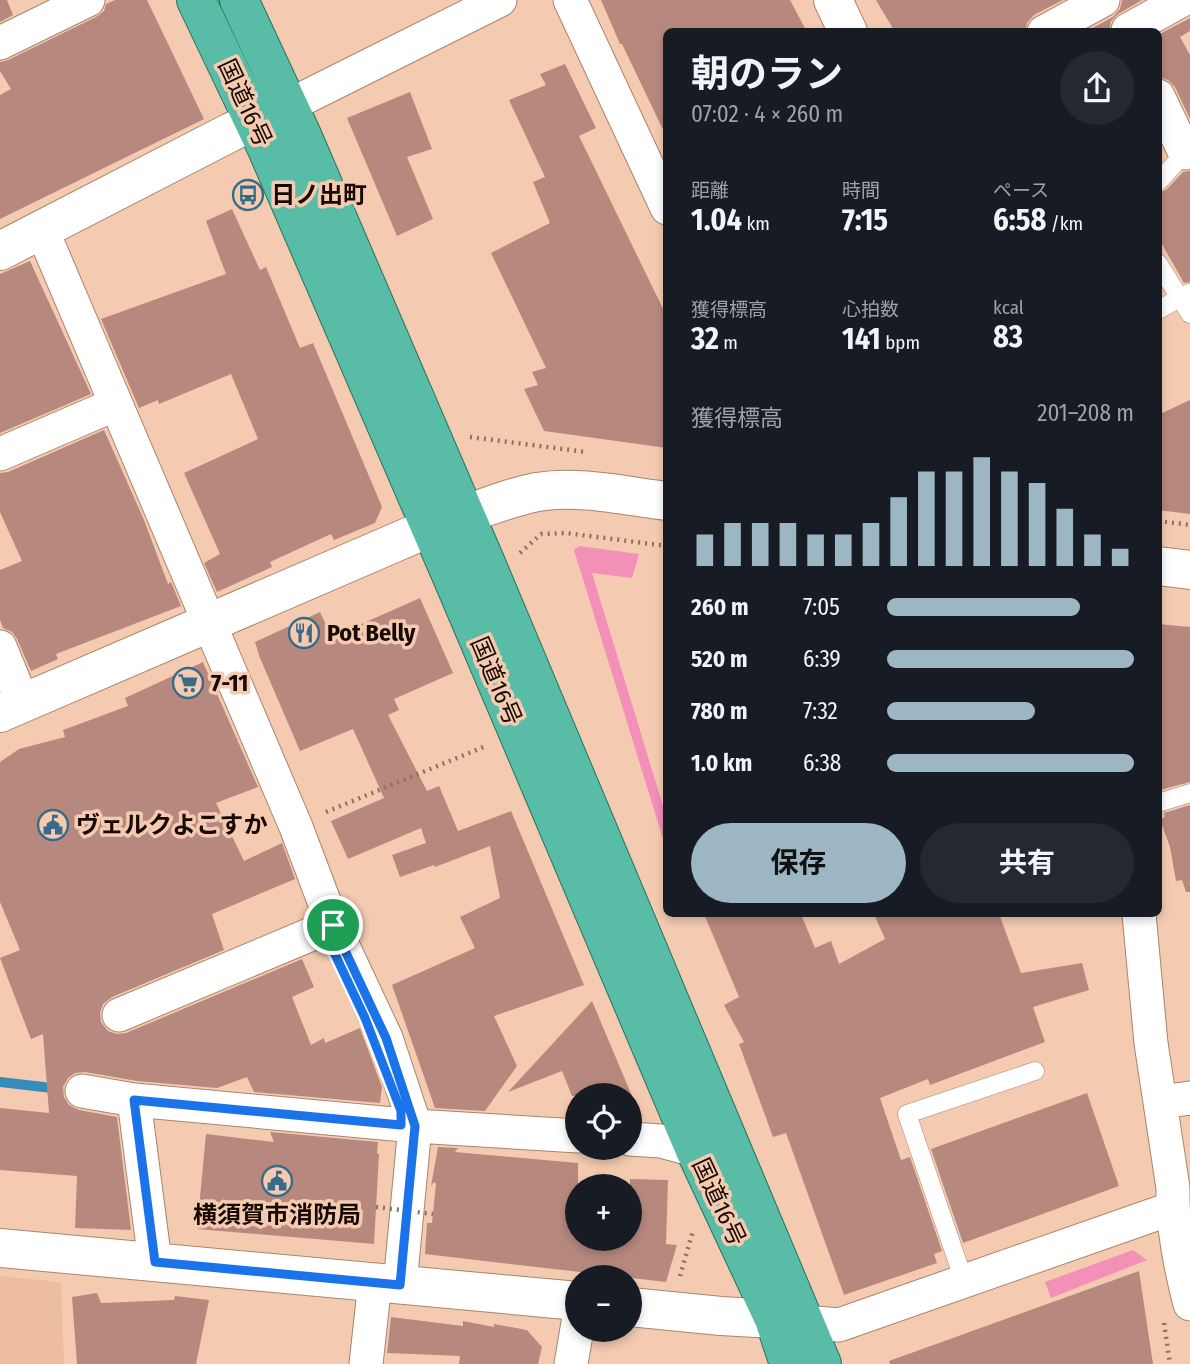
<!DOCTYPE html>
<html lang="ja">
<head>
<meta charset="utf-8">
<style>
	:root { --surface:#171b24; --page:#242831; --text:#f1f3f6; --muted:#9ea1a6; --accent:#9db6c4 }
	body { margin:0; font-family:"Fira Sans Condensed","Noto Sans JP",sans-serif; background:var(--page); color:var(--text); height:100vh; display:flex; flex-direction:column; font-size:26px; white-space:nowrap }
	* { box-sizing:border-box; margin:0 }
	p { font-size:23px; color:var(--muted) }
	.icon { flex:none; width:38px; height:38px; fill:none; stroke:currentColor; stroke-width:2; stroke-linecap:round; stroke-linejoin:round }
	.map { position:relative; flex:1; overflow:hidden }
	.details { position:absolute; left:663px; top:28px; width:499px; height:889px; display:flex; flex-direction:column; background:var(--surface); border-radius:10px; box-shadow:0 4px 10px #0003 }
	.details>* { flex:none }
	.buttons { position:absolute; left:565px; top:1083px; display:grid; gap:14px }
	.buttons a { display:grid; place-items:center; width:77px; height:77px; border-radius:50%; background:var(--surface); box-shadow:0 4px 10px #0003; font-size:35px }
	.pin { position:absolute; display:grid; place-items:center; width:60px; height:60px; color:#fff; margin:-30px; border:4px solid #fff; border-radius:50%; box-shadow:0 2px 7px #0007 }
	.round { display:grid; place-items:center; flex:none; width:74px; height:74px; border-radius:37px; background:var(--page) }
	.overview { display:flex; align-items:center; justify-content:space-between; height:119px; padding:0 28px }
	h1 { font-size:38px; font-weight:700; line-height:52px }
	.metrics { display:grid; grid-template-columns:repeat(3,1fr); gap:10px; height:119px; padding:7px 28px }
	.metrics div { display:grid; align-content:center }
	.metrics b { font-size:30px; font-weight:700 }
	.metrics small { font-size:19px; font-weight:400 }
	.metrics p { font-size:19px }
	.chart { height:196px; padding:14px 28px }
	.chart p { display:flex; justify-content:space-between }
	.chart svg { width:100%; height:126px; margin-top:7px; stroke:var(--accent); stroke-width:6 }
	.primary-button { display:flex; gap:14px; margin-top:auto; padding:14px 28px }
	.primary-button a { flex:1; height:80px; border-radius:42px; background:var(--accent); color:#111; font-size:28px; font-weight:700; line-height:80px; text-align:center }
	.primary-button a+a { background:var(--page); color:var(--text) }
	ul { padding:0 28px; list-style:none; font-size:23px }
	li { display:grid; grid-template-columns:112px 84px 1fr; align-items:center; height:52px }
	li i { height:18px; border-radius:9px; background:var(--accent) }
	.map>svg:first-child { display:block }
</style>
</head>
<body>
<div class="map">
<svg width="1190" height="1364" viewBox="0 0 1190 1364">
	<rect width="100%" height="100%" fill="#f4cbb0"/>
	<path fill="#edbd9f" d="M0 1276 61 1282 64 1364H0Z"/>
	<path fill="#f290b8" d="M579 546 639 554 632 578 592 573 667 819V852L574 550Z
		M1133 1250 1147 1260 1051 1298 1045 1282Z"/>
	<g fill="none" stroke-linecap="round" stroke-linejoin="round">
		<path stroke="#368cb8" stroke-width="10" d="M0 1082 52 1088"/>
	</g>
	<path fill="#b7897e" d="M0 0H7L13 15 0 22Z
		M115 0H147L204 119 0 219V95L11 89 0 71V62L8 60 96 17 104 11 106 4Z
		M601 0H790L807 32H667V138L622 44H620Z
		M876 0H1063L1034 15 1027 23 1025 32H895Z
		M1122 0H1142L1118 14 1111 21 1109 32H1085L1113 17 1120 9Z
		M1190 18V31L1180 37 1190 55V119L1175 87 1168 80 1158 77V35Z
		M565 64 596 128 579 136 667 317V448L544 431 524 389 538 385 532 372 546 368 491 253 550 223 533 182 545 177 509 100 546 85 540 74Z
		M410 92 432 149 407 157 433 219 397 236 347 118Z
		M1190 171V282L1184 283 1158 237V193L1166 190 1183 172Z
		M232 209 260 270 266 267 300 348 313 343 382 507 375 523 334 540 331 534 270 562 272 567 217 592 204 563 220 554 184 473 258 439 231 374 159 404 158 400 139 408 101 319 226 274 206 221Z
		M30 261 91 394 0 433V274Z
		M1190 400V514L1158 510V415Z
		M104 430 144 520 168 584 171 582 181 606 56 654 58 659 31 671 17 639 12 632 3 628 0 620V570L22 561 0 512V473L8 472Z
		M420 598 453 673 394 699 399 710 388 715 427 791 439 786 458 831 511 811 584 985 494 1016 517 1066 485 1111 435 1108 392 985 475 948 460 917 500 898 490 846 435 867 434 865 400 877 392 855 426 843 421 828 348 859 331 821 384 798 353 729 300 751 260 658 255 642 320 612 332 637Z
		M1158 624 1190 627V782L1160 790Z
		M203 662 258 787 216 803 244 861 282 843 295 879 212 914 224 950 112 997 103 1004 100 1013 101 1022 108 1031 117 1034 126 1033 302 959 314 987 292 997 311 1045 324 1038 325 1043 360 1028 382 1087 380 1103 254 1092 247 1077 217 1088 137 1081 85 1072 75 1073 68 1078 63 1087 64 1097 69 1105 79 1110 117 1117 131 1230 75 1228 77 1176 0 1170V1108L49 1113 43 1034 31 1039 0 958 20 950 0 902V762L19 749 65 737 63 730 128 706 125 698Z
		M1190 805V892H1186L1182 880 1176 881 1170 847 1160 819 1165 817 1164 813Z
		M704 914H801L815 948 831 941 839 964 885 939 874 914H999L1021 973 1082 963 1089 990 1033 1007 1045 1042 930 1085 928 1079 880 1098 901 1160 910 1157 942 1251 934 1254 937 1263 844 1295 786 1133 773 1137 739 1044 744 1042 724 1005 739 997Z
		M592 1001 632 1096H572L562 1071 508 1092Z
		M1087 1093 1119 1186 963 1243 931 1149Z
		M270 1132 378 1142 377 1153 379 1154 374 1244 197 1229 206 1134 274 1142Z
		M438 1147 458 1148 455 1152 578 1163V1239H630V1179L668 1180 666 1244 677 1245 666 1282 425 1254 427 1223H432L436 1184 434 1182 431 1186Z
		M1139 1271 1153 1364H890L889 1361Z
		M97 1293 101 1303 174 1300 175 1296 209 1300 196 1364H77L72 1297Z
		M391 1317 463 1326V1321L494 1327V1324L527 1330 542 1347 538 1364H459L460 1356 387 1353Z"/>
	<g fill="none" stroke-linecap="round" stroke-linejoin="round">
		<g stroke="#ab846b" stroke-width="19">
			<path id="service" d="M1158 182 1185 153
				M1158 263 1190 314
				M1158 310 1189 293
				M1158 803 1190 793
				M964 1281 907 1114 1035 1071"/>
		</g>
		<g stroke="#ab846b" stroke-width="35">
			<path id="minor" d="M570 0 667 208
				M1128 30 1182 0
				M1044 32 1103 0
				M0 43 88 0
				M1158 96 1185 153
				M288 106 500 0
				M42 230 296 827 333 925 386 1038 415 1126 400 1285
				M0 454 116 404
				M0 647 23 703
				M1139 914 1151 1043 1173 1188C1172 1227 1180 1266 1190 1304
				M119 1015 333 925
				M82 1091 134 1100 415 1126 578 1136
				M134 1100 155 1262
				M1160 1102 1190 1098
				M630 1139 661 1141 695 1150
				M782 1320 839 1325 1173 1208
				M366 1364 375 1282
				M571 1364 578 1323"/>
		</g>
		<g stroke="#ab846b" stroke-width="40">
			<path id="tertiary" d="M833 0 848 32
				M0 251 231 132 283 108
				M1158 566 1190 570
				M0 713 429 528C465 516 501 499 537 492 580 485 625 496 667 501
				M0 1248 578 1301
				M630 1307 721 1316 774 1319"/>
		</g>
		<g stroke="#27725e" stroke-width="40">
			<path id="trunk" d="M196 0 267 149 455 584 695 1150 774 1319 789 1364
				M239 0 301 133 488 568 822 1364"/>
		</g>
		<path stroke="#8e7160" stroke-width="4.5" stroke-dasharray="2 5" stroke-linecap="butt" d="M470 437 586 452
			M1158 521 1190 525
			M520 553 541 534 566 533 667 546
			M326 812 486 746
			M680 1276 693 1231
			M1164 1323 1170 1364"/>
		<use href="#service" stroke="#fff" stroke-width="18"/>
		<use href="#minor" stroke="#fff" stroke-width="33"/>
		<use href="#tertiary" stroke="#fff" stroke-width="38"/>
		<use href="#trunk" stroke="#58bca6" stroke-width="38"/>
		<path stroke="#8e7160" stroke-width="4.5" stroke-dasharray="2 5" stroke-linecap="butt" d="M376 1207 433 1214"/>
	</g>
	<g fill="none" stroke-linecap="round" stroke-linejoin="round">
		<g stroke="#fff" stroke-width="14">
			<path id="route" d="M333 925 386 1038 415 1126 400 1285 155 1262 134 1100 401 1125V1111L365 1018 323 929Z"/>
		</g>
		<use href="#route" stroke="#1a73e8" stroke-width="9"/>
	</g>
	<defs>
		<g id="bus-ring" transform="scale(1.575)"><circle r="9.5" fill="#f4cbb0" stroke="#376b88" stroke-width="1.5"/><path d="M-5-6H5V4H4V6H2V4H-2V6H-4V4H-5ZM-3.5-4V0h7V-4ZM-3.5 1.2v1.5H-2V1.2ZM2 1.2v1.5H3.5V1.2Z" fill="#376b88"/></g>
		<g id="restaurant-ring" transform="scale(1.575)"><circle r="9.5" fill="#f4cbb0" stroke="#376b88" stroke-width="1.5"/><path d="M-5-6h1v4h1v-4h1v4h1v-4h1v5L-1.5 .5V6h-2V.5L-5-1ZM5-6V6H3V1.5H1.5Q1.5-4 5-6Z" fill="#376b88"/></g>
		<g id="supermarket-ring" transform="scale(1.575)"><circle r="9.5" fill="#f4cbb0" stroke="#376b88" stroke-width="1.5"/><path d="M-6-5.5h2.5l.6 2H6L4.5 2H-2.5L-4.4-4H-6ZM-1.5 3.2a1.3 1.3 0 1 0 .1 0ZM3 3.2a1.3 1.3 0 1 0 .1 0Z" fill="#376b88"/></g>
		<g id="civic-ring" transform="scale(1.575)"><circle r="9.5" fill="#f4cbb0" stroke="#376b88" stroke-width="1.5"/><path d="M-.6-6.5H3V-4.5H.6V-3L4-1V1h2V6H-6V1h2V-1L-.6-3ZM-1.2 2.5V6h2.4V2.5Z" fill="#376b88"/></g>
	</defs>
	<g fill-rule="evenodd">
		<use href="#bus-ring" x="248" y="195"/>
		<use href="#restaurant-ring" x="304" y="633"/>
		<use href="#supermarket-ring" x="188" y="683"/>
		<use href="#civic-ring" x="53" y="825"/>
		<use href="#civic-ring" x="277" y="1181"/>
	</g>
	<g text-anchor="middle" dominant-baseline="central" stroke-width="7" stroke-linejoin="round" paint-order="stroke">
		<g font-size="24" fill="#170902" stroke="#f4cbb0">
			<text transform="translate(245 103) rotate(65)">国道16号</text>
			<text transform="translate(496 681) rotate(67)">国道16号</text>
			<text transform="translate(719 1202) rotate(65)">国道16号</text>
		</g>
		<g font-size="24" font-weight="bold" fill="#170902" stroke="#f4cbb0" text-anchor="start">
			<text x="271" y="195">日ノ出町</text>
			<text x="327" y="633">Pot Belly</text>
			<text x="211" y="683">7-11</text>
			<text x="76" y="825">ヴェルクよこすか</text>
			<text x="277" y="1215" text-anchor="middle">横須賀市消防局</text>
		</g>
	</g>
</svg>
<div class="buttons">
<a><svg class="icon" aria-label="locate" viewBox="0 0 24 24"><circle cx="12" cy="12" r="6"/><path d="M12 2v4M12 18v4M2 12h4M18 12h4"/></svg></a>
<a>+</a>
<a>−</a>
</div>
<div class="pin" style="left:333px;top:925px;background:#1e9e55"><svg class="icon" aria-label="arrive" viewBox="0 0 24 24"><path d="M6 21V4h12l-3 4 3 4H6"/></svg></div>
<section class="details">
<div class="overview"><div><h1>朝のラン</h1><p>07:02 · 4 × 260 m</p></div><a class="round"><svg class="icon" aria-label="share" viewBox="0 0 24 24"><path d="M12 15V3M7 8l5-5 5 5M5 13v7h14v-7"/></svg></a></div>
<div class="metrics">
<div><p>距離</p><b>1.04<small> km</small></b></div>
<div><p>時間</p><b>7:15</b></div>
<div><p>ペース</p><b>6:58<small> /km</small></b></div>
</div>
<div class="metrics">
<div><p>獲得標高</p><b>32<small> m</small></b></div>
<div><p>心拍数</p><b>141<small> bpm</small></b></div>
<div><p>kcal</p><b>83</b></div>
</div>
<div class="chart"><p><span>獲得標高</span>201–208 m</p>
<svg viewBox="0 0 160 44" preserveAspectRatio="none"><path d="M5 44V33M15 44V29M25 44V29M35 44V29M45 44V33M55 44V33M65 44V29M75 44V20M85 44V11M95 44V11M105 44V6M115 44V11M125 44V15M135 44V24M145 44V33M155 44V38"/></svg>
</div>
<ul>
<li><b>260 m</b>7:05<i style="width:78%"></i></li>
<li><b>520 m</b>6:39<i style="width:100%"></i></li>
<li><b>780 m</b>7:32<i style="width:60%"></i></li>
<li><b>1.0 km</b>6:38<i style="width:100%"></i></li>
</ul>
<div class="primary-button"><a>保存</a><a>共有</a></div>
</section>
</div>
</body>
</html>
